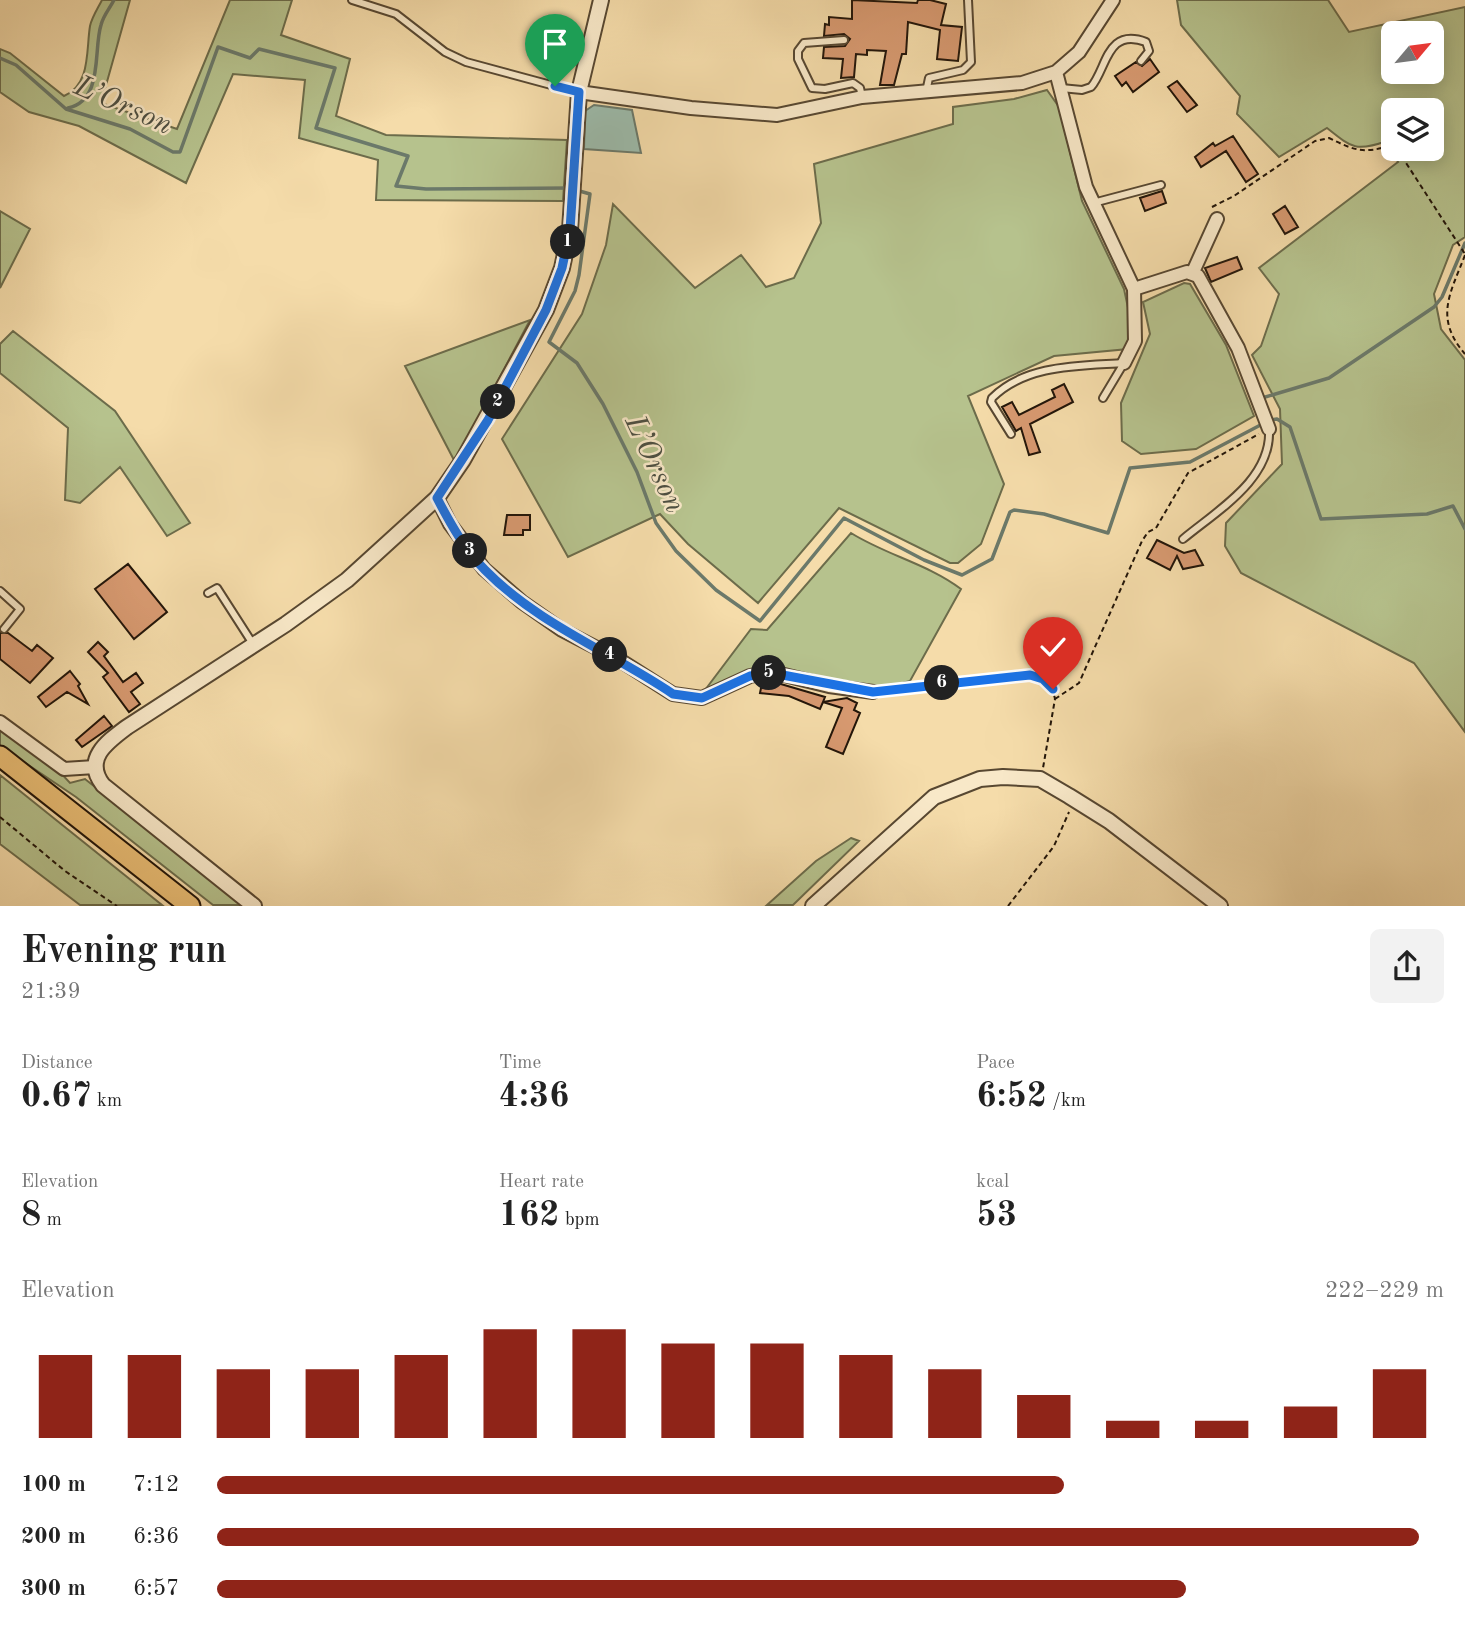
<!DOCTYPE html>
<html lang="en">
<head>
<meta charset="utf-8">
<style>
	:root { --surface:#fff; --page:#f2f2f2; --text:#222; --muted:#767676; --accent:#8f2418 }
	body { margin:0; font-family:"Old Standard TT",serif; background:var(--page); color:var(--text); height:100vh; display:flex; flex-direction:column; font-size:26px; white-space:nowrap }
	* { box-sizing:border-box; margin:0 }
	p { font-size:23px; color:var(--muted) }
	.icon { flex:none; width:38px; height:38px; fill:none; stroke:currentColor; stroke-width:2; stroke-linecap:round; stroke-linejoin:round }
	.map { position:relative; height:906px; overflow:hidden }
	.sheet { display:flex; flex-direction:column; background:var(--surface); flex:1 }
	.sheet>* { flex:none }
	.needle { width:46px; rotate:61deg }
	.fabs { position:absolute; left:1381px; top:21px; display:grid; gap:14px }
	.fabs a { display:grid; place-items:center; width:63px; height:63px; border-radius:10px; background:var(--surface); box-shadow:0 4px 18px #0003; font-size:35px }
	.pin { position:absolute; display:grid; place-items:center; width:60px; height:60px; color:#fff; margin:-72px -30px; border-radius:50% 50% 50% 0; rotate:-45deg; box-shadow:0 0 7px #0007 }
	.pin .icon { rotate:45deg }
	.km { position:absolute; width:35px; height:35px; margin:-18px; border-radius:50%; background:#222; color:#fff; font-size:19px; line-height:35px; text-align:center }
	.round { display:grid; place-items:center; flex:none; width:74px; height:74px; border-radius:10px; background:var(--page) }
	.overview { display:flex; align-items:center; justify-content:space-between; height:119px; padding:0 21px }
	h1 { font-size:38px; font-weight:600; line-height:52px }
	.stats { display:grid; grid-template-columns:repeat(3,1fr); gap:10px; height:119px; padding:7px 21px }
	.stats div { display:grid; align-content:center }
	.stats b { font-size:35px; font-weight:600 }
	.stats small { font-size:19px; font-weight:400 }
	.stats p { font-size:19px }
	.chart { height:196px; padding:14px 21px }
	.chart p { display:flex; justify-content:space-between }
	.chart svg { width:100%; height:126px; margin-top:7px; stroke:var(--accent); stroke-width:6 }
	ul { padding:0 21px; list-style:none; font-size:23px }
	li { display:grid; grid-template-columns:112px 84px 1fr; align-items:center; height:52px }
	li i { height:18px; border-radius:9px; background:var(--accent) }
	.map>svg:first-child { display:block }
</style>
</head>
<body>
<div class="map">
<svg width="1465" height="906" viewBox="0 0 1465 906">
	<rect width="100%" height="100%" fill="#f5dcaa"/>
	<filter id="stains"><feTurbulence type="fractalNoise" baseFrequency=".00286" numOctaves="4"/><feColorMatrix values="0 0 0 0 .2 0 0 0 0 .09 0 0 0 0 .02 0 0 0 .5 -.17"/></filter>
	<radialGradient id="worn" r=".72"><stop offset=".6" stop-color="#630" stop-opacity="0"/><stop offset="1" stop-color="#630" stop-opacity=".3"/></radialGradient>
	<path fill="#b6c28d" stroke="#6c6c4b" stroke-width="2" fill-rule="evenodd" d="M102 0H130L101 103 177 129 230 0H292L281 35 350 59 336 116 386 135 567 140 563 201 376 200 378 160 299 138 305 80 233 74 186 183 79 126 29 112 0 92V49L10 53 64 96C91 85 86 50 90 26 92 17 98 8 102 0Z
		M1177 0H1328L1349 32 1465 7V237L1453 245 1434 294 1441 329 1465 360V732L1414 663 1241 573 1225 546 1226 523 1282 464 1280 409 1252 355 1261 346 1279 294 1259 268 1398 162 1387 141C1356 152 1352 148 1327 128L1279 157 1237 114 1240 96 1181 25ZM1393 33H1432V72H1393ZM1393 110H1432V149H1393Z
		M1047 90 1059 107 1082 201 1124 289 1130 317 1128 349 1054 356 968 396 1004 484 981 544 958 563H950L839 508 758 603 688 544 660 514 568 557 502 439 582 314 606 245 613 204 695 288 741 255 766 287 794 278 821 223 814 164 953 124V107L1014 99Z
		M0 211 30 229 0 288Z
		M1184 283 1190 284 1226 345 1254 416 1196 449 1141 454 1122 441 1121 403 1150 334 1143 302Z
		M530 320 455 462 405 366Z
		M13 331 115 411 190 523 167 536 120 467 80 503 65 500 68 428 0 373V344Z
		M851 533C886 555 928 564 961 589L910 681C853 698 838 676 787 671 771 670 721 689 702 694L751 629 767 630Z
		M0 726 58 770 70 783 85 779 244 905H213L76 797 0 746Z
		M0 775 162 905H80L0 844Z
		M851 838 859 841 793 905H767L816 861Z"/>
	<path fill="#9cbbab" stroke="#6b796a" stroke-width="2" d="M594 105 632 110 641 153 584 149 585 111Z"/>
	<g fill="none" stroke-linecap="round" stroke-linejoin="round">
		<path stroke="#6b796a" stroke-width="3.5" d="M0 58 16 65 66 109 130 129 173 152H180L218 47 250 58 259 49 335 68 316 128 408 156 396 186 426 189 568 188
			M68 108C104 100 93 50 101 25 103 16 110 8 114 0
			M576 190 590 194 579 275 575 291 549 342 577 363 603 404 637 472 656 523 676 551 716 590 760 621 844 518 924 560 962 575 992 559 1010 512 1014 510 1044 514 1108 533 1130 468 1190 462 1270 420 1277 419 1290 427 1321 519 1427 514 1453 506 1465 529
			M1263 400 1262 398 1329 378 1434 307 1442 297 1465 243"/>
	</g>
	<path fill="#d89a71" stroke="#221509" stroke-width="2" d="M852 0 917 3 918 0H930L946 4 941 25 962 27 958 61 937 59 940 30 908 22 906 54H902L894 85H880L886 51 867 50V55L856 54 854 77 841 78 843 59 823 58 824 47 845 46 850 39 844 34 824 36 825 24 829 25V17L852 19Z
		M1150 59 1159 72 1133 92 1126 82 1122 86 1115 76 1136 62 1142 66Z
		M1177 81 1197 105 1187 112 1168 87Z
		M1233 136 1258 174 1246 182 1226 151 1201 167 1195 157 1213 143 1215 146Z
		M1162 191 1166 203 1145 211 1140 198Z
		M1285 206 1298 227 1285 234 1273 214Z
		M1237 257 1242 269 1211 282 1205 268Z
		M1064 384 1073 402 1030 424 1040 452 1029 455 1021 428 1016 431 1002 407 1012 402 1019 415 1055 397 1052 390Z
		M507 515H530V530H523V535H504Z
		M1157 540 1184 553 1195 550 1203 565 1183 569 1177 556 1170 570 1147 558Z
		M128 564 167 612 134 639 95 589Z
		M0 633H8L32 651 37 645 53 658 30 683 0 659Z
		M98 642 108 652 104 656 123 682 136 673 143 683 131 692 140 704 129 712 103 677 108 673 88 652Z
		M70 671 80 684 78 686 88 704 67 692 46 707 38 697Z
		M774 682 825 697 823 702 847 698 857 703 854 710 860 713 843 754 826 747 842 708 823 702 820 709 789 696 760 693 762 683Z
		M104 716 112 726 82 747 76 740Z"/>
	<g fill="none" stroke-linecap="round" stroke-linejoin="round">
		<g stroke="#574731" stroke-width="10">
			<path id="service" d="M352 0 396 14 445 52 466 62 577 92
				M844 40 804 43 798 51V59L812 88 825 89 853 83 860 88 862 97
				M1061 88 1082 90 1091 87C1107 69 1106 27 1146 42L1149 51 1141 61
				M926 92 929 78 963 70 971 62 968 0
				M1093 203 1161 185
				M1103 398 1124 363
				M1011 434 991 402 992 398C1026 364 1080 366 1124 363
				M1183 539C1218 510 1272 479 1269 429
				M0 591 20 609 4 629
				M208 593 217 588 253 644"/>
		</g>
		<g stroke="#574731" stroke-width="16">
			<path id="minor" d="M1056 72 1086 187 1134 289 1187 272 1198 276 1238 348 1269 429
				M579 92 691 108 777 115 862 97 1022 83 1056 72 1079 52 1113 0
				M1193 272 1217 219
				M1124 363 1135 341 1134 289
				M437 498 450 524 484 569 522 602 562 630 618 659 673 694 702 698 750 676 772 672 829 686 873 692
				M0 722 64 769 95 767"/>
		</g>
		<g stroke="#574731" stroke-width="18">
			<path id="tertiary" d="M254 906 103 785C83 759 107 742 127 727L286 624 347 580 437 498 463 460 546 310 562 268 570 230 579 92 601 0
				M813 906 934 797 980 779 1003 777 1040 779 1069 796 1109 821 1220 906"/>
		</g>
		<g stroke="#221509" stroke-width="23">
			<path id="primary" d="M0 756 190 906"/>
		</g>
		<path stroke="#221509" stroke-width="2" stroke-dasharray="5 3.5" stroke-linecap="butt" d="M1397 149 1465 254
			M1212 207 1234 196 1315 141 1329 138C1356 151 1363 154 1393 145
			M1465 255C1450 294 1434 318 1465 354
			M885 691 1016 676C1035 675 1051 679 1055 699L1043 768
			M1055 699 1079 683 1142 541 1148 532 1156 528 1188 473 1259 434
			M0 817 65 871 117 906
			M1008 906 1054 846 1069 812"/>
		<use href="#service" stroke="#f8e8c8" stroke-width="6"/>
		<use href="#minor" stroke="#f8e8c8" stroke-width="12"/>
		<use href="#tertiary" stroke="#f8e8c8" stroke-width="14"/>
		<use href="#primary" stroke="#eabe75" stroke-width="19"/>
	</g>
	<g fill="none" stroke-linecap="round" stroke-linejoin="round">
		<g stroke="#fff" stroke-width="14">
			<path id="route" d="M555 86 579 92 570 230 562 268 546 310 488 420 437 498C450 523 465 550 485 570 538 624 611 652 673 694L702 698 750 676 772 673 873 692 1030 675 1043 679 1053 689"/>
		</g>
		<use href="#route" stroke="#1a73e8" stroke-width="9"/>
	</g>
	<g text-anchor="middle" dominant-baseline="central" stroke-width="5" stroke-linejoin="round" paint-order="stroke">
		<g font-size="30" font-style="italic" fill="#4d4f42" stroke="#f8e8c8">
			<text transform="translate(123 106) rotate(24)">L’Orson</text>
			<text transform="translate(654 464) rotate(65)">L’Orson</text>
		</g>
	</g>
	<rect width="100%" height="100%" filter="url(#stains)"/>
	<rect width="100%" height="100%" fill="url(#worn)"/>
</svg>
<div class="fabs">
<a><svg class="needle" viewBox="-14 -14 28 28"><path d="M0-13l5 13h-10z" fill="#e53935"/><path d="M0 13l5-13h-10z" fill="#767676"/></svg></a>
<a><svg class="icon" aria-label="layers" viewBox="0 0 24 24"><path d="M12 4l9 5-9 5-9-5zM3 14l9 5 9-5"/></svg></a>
</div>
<div class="pin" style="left:555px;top:86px;background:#1e9e55"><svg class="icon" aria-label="arrive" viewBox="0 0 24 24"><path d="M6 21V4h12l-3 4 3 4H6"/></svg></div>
<div class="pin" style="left:1053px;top:689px;background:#d93025"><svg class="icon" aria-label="check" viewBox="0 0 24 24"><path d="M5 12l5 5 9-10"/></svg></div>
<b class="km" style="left:568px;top:242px">1</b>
<b class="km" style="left:498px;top:402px">2</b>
<b class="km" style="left:470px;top:551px">3</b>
<b class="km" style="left:610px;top:655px">4</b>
<b class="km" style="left:769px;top:673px">5</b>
<b class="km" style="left:942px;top:683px">6</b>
</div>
<section class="sheet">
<div class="overview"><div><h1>Evening run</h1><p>21:39</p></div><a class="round"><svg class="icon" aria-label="share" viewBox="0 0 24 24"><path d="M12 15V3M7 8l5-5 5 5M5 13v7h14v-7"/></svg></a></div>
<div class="stats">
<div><p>Distance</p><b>0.67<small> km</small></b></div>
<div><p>Time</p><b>4:36</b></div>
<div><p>Pace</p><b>6:52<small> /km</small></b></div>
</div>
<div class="stats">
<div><p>Elevation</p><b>8<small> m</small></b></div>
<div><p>Heart rate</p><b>162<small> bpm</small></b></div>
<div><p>kcal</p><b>53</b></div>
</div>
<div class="chart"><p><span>Elevation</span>222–229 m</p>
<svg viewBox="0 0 160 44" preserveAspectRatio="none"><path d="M5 44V15M15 44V15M25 44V20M35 44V20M45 44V15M55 44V6M65 44V6M75 44V11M85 44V11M95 44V15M105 44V20M115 44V29M125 44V38M135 44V38M145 44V33M155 44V20"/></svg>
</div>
<ul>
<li><b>100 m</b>7:12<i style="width:69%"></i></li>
<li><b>200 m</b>6:36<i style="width:98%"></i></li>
<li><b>300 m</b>6:57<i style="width:79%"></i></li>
</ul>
</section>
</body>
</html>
